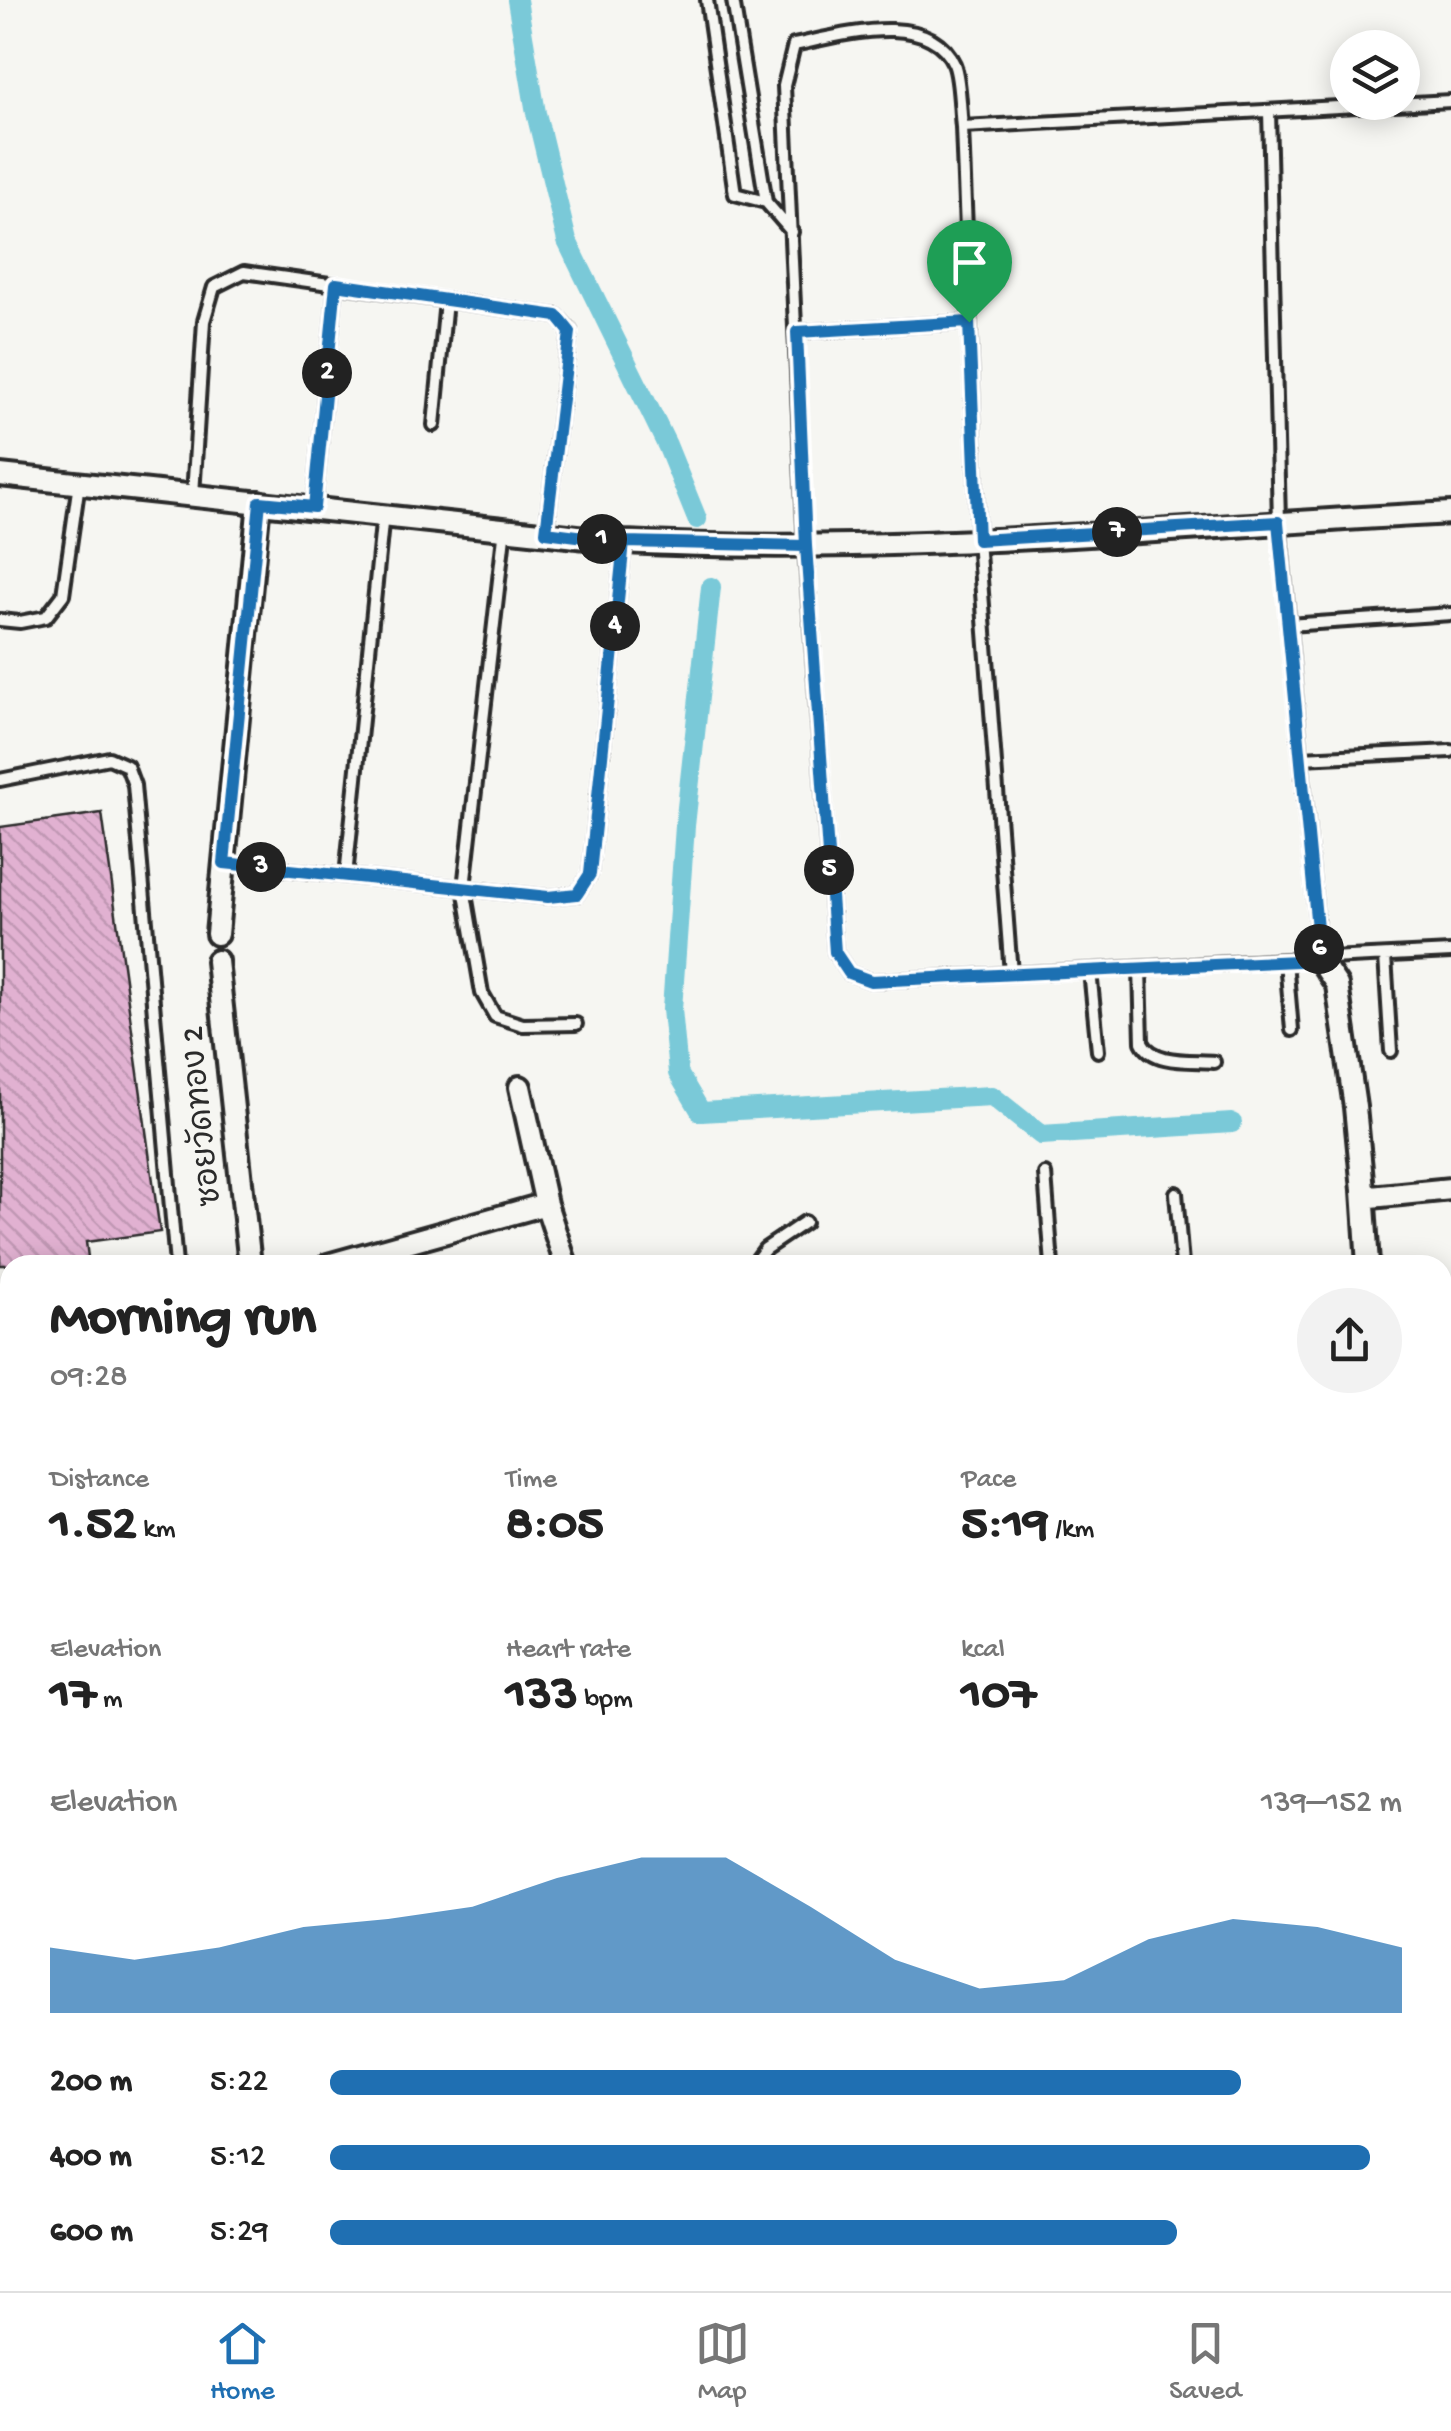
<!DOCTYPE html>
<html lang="en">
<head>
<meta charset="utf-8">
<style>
	:root { --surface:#fff; --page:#f2f2f2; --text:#222; --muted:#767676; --line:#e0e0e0; --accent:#1f6fb2 }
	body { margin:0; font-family:"Gochi Hand","Playpen Sans Thai",sans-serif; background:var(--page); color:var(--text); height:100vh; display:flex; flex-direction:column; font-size:38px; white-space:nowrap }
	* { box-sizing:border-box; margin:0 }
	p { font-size:32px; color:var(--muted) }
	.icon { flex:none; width:55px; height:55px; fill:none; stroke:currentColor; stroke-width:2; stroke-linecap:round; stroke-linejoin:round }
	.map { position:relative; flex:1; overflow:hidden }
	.details { position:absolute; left:0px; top:1255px; width:1452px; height:1038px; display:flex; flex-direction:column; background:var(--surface); border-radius:30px 30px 0 0; box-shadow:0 5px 25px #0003 }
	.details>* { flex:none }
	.controls { position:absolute; left:1330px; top:30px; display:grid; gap:20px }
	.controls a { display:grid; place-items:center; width:90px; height:90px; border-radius:50%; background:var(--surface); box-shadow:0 5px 25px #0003; font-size:50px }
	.pin { position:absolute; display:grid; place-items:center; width:85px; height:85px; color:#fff; margin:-102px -42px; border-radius:50% 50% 50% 0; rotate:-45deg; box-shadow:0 0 10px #0007 }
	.pin .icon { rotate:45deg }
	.km { position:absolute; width:50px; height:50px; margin:-25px; border-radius:50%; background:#222; color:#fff; font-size:28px; line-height:50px; text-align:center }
	.round { display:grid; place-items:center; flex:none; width:105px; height:105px; border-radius:52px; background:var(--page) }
	.headline { display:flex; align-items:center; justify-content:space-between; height:170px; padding:0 50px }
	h1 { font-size:55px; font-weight:800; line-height:75px }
	.metrics { display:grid; grid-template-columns:repeat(3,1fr); gap:15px; height:170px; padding:10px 50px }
	.metrics div { display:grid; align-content:center }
	.metrics b { font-size:50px; font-weight:800 }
	.metrics small { font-size:28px; font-weight:400 }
	.metrics p { font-size:28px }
	.chart { height:280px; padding:20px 50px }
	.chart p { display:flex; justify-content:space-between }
	.chart svg { width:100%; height:180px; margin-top:10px; fill:var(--accent); opacity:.7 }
	ul { padding:0 50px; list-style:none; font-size:32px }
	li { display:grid; grid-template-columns:160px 120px 1fr; align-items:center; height:75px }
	li i { height:25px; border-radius:12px; background:var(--accent) }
	.tab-bar { display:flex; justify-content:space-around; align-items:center; height:140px; border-top:2px solid var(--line); background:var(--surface); font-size:28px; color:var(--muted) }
	.tab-bar a { display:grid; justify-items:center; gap:5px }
	.tab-bar .active { color:var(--accent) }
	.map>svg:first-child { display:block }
</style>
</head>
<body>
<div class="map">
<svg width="1451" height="2291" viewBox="0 0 1451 2291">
	<defs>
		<pattern id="building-back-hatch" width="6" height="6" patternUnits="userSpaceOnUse" patternTransform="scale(2.5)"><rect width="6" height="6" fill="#e1b1d1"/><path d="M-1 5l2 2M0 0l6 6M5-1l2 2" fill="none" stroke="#c198b4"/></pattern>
	</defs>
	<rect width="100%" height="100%" fill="#f6f6f2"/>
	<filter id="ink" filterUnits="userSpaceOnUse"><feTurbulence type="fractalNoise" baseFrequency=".01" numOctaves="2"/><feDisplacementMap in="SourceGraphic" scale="20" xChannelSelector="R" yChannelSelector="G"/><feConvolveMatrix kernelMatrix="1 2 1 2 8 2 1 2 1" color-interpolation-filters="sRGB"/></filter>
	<g filter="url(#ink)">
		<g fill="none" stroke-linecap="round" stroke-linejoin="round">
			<path stroke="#7ac9d8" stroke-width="20" d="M517 0 536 113 567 241 667 445 697 519
				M711 587 685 826 672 1009 678 1073 701 1112 992 1096 1041 1135 1232 1123
				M1442 1933 1451 1927
				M824 2291 827 2282"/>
		</g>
		<path fill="url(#building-back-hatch)" stroke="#2b2b2b" stroke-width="2.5" d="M102 813 160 1232 86 1242 89 1265H0V827Z"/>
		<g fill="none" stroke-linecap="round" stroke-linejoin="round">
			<g stroke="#2b2b2b" stroke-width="18">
				<path id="lane" d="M707 0 735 194 766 202 792 232
					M733 0 766 202
					M1269 111 1279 522 1320 960
					M962 127C960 110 960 78 954 64 929 8 839 36 794 45L784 86 805 546 835 952 849 973 871 981 1451 952
					M797 332 969 322
					M434 425 446 301
					M193 495 204 321 214 287 244 272 557 316 570 331 546 532
					M314 507 336 284
					M505 527 464 888 482 993 495 1016 523 1025 576 1024
					M0 620 20 622 46 617 63 595 79 483
					M1288 625 1451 614
					M1301 758 1451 751
					M0 780 109 758 127 766 134 785 176 1265
					M224 863 548 897 577 894 590 874 624 542
					M346 876 383 514
					M1385 956 1391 1051
					M1286 961 1292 1030
					M1140 968 1142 1042C1153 1065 1192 1060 1214 1062
					M1090 971 1098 1051
					M1011 974 978 540 962 127 1451 101
					M1045 1174 1052 1265
					M1176 1193 1182 1265
					M753 1265 765 1249 805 1222
					M0 1302 10 1301
					M0 1568 10 1567"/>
			</g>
			<g stroke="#2b2b2b" stroke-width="28">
				<path id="street" d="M0 475 624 542C899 556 1176 527 1451 513
					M217 934 259 502
					M1320 960 1337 985 1355 1107 1363 1190 1371 1197 1451 1189
					M217 961 250 1265
					M520 1087 546 1204 566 1265
					M1363 1190 1368 1265
					M328 1265 546 1204
					M1442 1334 1451 1333
					M0 1646 10 1642
					M1442 1760 1446 1785
					M1442 1960 1451 1953
					M0 2160 4 2191
					M75 2282V2291
					M217 2282V2291
					M1132 2282 1135 2291
					M376 2291 377 2282
					M753 2291 755 2282"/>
			</g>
			<use href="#lane" stroke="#f6f6f2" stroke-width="10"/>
			<use href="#street" stroke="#f6f6f2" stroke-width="20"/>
		</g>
	</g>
	<g fill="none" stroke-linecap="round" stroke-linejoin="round" filter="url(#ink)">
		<g stroke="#fff" stroke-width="20">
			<path id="route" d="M969 322 797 332 806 546 624 542 546 532 570 332 557 316 336 284 314 507 260 502 224 863 548 897 577 894 590 874 624 542 806 546 835 952 849 973 871 981 1320 960 1278 522 978 540 969 322"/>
		</g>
		<use href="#route" stroke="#1f6fb2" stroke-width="12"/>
	</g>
	<g text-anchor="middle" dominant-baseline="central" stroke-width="8" stroke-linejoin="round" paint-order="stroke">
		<g font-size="32" fill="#2b2b2b" stroke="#f6f6f2">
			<text transform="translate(204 1116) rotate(-96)">ซอยวัดทอง 2</text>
		</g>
	</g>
</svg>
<div class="controls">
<a><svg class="icon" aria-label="layers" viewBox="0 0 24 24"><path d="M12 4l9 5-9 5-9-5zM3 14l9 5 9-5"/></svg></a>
</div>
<div class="pin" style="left:969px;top:322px;background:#1e9e55"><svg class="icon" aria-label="arrive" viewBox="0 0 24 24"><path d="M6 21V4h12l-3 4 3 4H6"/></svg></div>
<b class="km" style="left:602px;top:539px">1</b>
<b class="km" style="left:327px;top:373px">2</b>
<b class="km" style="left:261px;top:867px">3</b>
<b class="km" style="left:615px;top:626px">4</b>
<b class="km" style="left:829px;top:870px">5</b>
<b class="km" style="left:1319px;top:949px">6</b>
<b class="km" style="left:1117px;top:532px">7</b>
<section class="details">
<div class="headline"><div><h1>Morning run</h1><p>09:28</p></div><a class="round"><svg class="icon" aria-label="share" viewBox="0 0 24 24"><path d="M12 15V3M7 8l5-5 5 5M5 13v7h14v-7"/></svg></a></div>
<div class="metrics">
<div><p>Distance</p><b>1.52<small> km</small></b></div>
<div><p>Time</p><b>8:05</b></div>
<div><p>Pace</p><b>5:19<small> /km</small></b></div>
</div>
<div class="metrics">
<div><p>Elevation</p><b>17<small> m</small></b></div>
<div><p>Heart rate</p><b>133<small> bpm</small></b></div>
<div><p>kcal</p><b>107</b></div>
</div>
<div class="chart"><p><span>Elevation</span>139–152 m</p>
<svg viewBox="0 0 160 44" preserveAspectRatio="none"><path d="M0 44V28L10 31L20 28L30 23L40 21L50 18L60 11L70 6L80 6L90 18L100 31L110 38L120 36L130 26L140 21L150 23L160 28V44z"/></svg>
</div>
<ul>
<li><b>200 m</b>5:22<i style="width:85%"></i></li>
<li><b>400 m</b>5:12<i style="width:97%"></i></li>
<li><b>600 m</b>5:29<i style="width:79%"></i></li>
</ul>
</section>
</div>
<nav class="tab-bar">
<a class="active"><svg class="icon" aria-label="home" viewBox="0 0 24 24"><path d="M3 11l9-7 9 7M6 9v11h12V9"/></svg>Home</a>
<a><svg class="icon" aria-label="map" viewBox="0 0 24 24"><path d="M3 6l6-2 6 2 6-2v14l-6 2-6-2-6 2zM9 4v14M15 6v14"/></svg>Map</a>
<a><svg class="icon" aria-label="saved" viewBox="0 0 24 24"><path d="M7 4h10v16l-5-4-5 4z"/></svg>Saved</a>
</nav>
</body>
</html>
